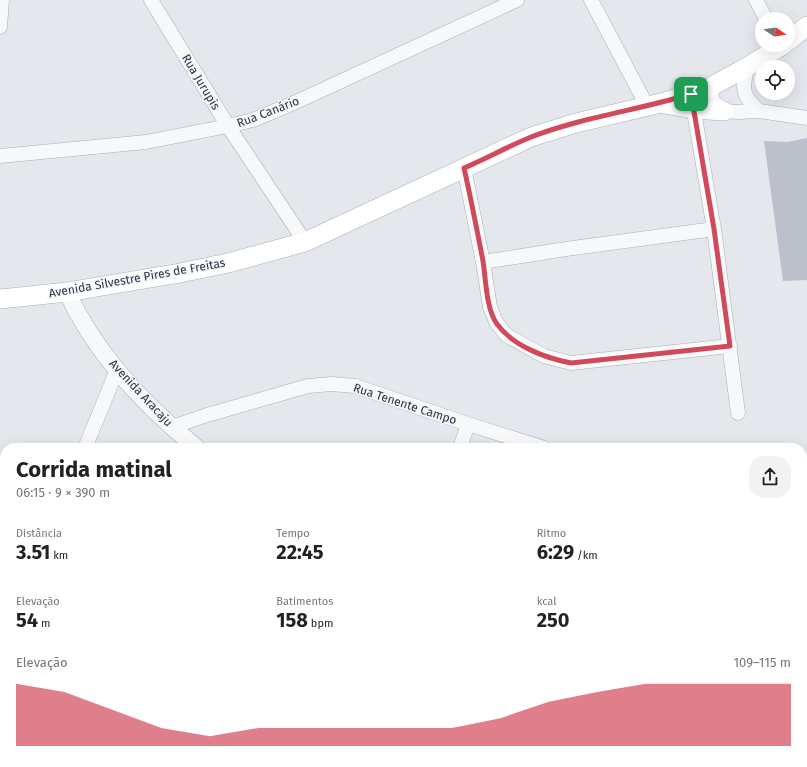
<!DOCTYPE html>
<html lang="pt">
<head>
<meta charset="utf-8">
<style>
	:root { --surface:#fff; --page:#f2f2f2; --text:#222; --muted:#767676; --accent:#d1495b }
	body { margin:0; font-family:"Fira Sans",sans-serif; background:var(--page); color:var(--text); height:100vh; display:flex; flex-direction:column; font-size:15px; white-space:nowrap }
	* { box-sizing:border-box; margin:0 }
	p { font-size:13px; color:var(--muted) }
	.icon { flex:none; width:22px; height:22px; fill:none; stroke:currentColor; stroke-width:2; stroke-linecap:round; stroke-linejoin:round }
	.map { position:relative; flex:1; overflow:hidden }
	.panel { position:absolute; left:0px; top:443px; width:807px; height:324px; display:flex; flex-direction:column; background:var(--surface); border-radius:16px 16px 0 0; box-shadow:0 4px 16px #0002 }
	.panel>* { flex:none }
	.needle { width:26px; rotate:103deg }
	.fabs { position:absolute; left:755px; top:12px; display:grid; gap:8px }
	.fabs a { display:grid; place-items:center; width:40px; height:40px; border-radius:50%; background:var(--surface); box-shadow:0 4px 16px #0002; font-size:20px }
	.pin { position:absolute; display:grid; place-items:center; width:34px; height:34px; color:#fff; margin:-17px; border-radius:8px; box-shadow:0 2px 6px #0006 }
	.round { display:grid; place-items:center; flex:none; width:42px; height:42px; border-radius:16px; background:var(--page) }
	.overview { display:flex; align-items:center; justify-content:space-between; height:68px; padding:0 16px }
	h1 { font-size:22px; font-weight:700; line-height:30px }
	.stats { display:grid; grid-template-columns:repeat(3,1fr); gap:6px; height:68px; padding:4px 16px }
	.stats div { display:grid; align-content:center }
	.stats b { font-size:20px; font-weight:700 }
	.stats small { font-size:11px; font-weight:400 }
	.stats p { font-size:11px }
	.chart { height:112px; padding:8px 16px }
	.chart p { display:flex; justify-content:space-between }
	.chart svg { width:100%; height:72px; margin-top:4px; fill:var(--accent); opacity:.7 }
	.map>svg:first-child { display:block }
</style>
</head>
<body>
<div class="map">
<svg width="807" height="767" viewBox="0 0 807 767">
	<rect width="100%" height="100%" fill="#e4e7ec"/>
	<path fill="#bbc0ca" d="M807 138V280L783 281 764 141 788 142Z"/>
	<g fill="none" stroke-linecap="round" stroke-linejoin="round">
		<g stroke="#a9aeb7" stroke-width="8">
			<path id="service" d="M724 767 726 762"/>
		</g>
		<g stroke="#a9aeb7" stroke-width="15">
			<path id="minor" d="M151 0 228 126 305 242
				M591 0 647 106
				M756 0 766 19
				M0 27 2 0
				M747 67C742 91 742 95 759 111
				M710 88 713 101 724 111 738 112 759 111 807 118
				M692 100 714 229 738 413
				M0 156 146 142 228 126 253 120 296 102 517 0
				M464 168 483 262 490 307 496 322 506 335 544 356 571 363 730 346
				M483 262 566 249 714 229
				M172 427 207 415 308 386 331 384 355 386 468 424 544 448
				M85 448 117 370
				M460 448 468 424
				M802 604 807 618
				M0 666 5 651
				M802 683 807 678
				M0 757 5 759
				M15 762 31 767
				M503 762 518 767
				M358 767 360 762"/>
		</g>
		<g stroke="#a9aeb7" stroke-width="18">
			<path id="tertiary" d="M67 292C95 353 145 406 197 448
				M802 703 807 707"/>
		</g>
		<g stroke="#a9aeb7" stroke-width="20">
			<path id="secondary" d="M788 41 807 26
				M665 104 693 109 724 111
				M0 299 67 292 180 273 228 263 305 242 531 137 576 123 661 103 705 90 747 67 783 45"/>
		</g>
		<use href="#service" stroke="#f7f8fa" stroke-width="7"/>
		<use href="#minor" stroke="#f7f8fa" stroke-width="14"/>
		<use href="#tertiary" stroke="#f7f8fa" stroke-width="17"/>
		<use href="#secondary" stroke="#fff" stroke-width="19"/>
	</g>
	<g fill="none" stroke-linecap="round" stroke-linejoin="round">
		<g stroke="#fff" stroke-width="8">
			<path id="route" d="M691 94 714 229 730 346 571 363C545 358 513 346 497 324 486 309 486 280 483 261 477 230 471 199 464 168 487 158 509 146 531 137 583 117 639 110 691 94Z"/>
		</g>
		<use href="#route" stroke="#d1495b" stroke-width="5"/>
	</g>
	<g text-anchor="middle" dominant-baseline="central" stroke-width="3" stroke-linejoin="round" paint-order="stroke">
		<g font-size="12" fill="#2b3445" stroke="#f4f6f9">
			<text transform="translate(201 82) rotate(59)">Rua Jurupis</text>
			<text transform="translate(268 112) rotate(-21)">Rua Canário</text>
			<text transform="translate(137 278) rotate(-10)">Avenida Silvestre Pires de Freitas</text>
			<text transform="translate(141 393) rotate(47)">Avenida Aracaju</text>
			<text transform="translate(405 404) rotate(18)">Rua Tenente Campo</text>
		</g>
	</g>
</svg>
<div class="fabs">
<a><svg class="needle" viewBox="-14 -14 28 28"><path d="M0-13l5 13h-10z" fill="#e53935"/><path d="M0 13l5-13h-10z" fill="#767676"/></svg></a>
<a><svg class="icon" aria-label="locate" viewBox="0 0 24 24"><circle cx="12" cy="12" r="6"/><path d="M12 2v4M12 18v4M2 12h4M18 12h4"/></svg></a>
</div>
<div class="pin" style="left:691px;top:94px;background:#1e9e55"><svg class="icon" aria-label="arrive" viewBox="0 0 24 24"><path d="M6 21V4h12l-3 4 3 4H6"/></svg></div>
<section class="panel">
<div class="overview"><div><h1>Corrida matinal</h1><p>06:15 · 9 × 390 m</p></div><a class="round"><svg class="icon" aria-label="share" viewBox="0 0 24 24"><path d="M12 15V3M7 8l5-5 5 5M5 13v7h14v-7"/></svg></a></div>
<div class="stats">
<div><p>Distância</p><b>3.51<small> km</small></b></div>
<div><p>Tempo</p><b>22:45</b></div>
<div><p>Ritmo</p><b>6:29<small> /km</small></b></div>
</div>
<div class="stats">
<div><p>Elevação</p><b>54<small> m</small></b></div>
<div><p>Batimentos</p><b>158<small> bpm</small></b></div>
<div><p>kcal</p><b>250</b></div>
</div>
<div class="chart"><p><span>Elevação</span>109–115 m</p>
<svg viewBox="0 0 160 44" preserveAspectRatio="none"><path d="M0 44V6L10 11L20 22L30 33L40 38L50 33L60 33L70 33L80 33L90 33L100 27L110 17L120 11L130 6L140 6L150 6L160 6V44z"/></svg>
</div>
</section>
</div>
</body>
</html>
